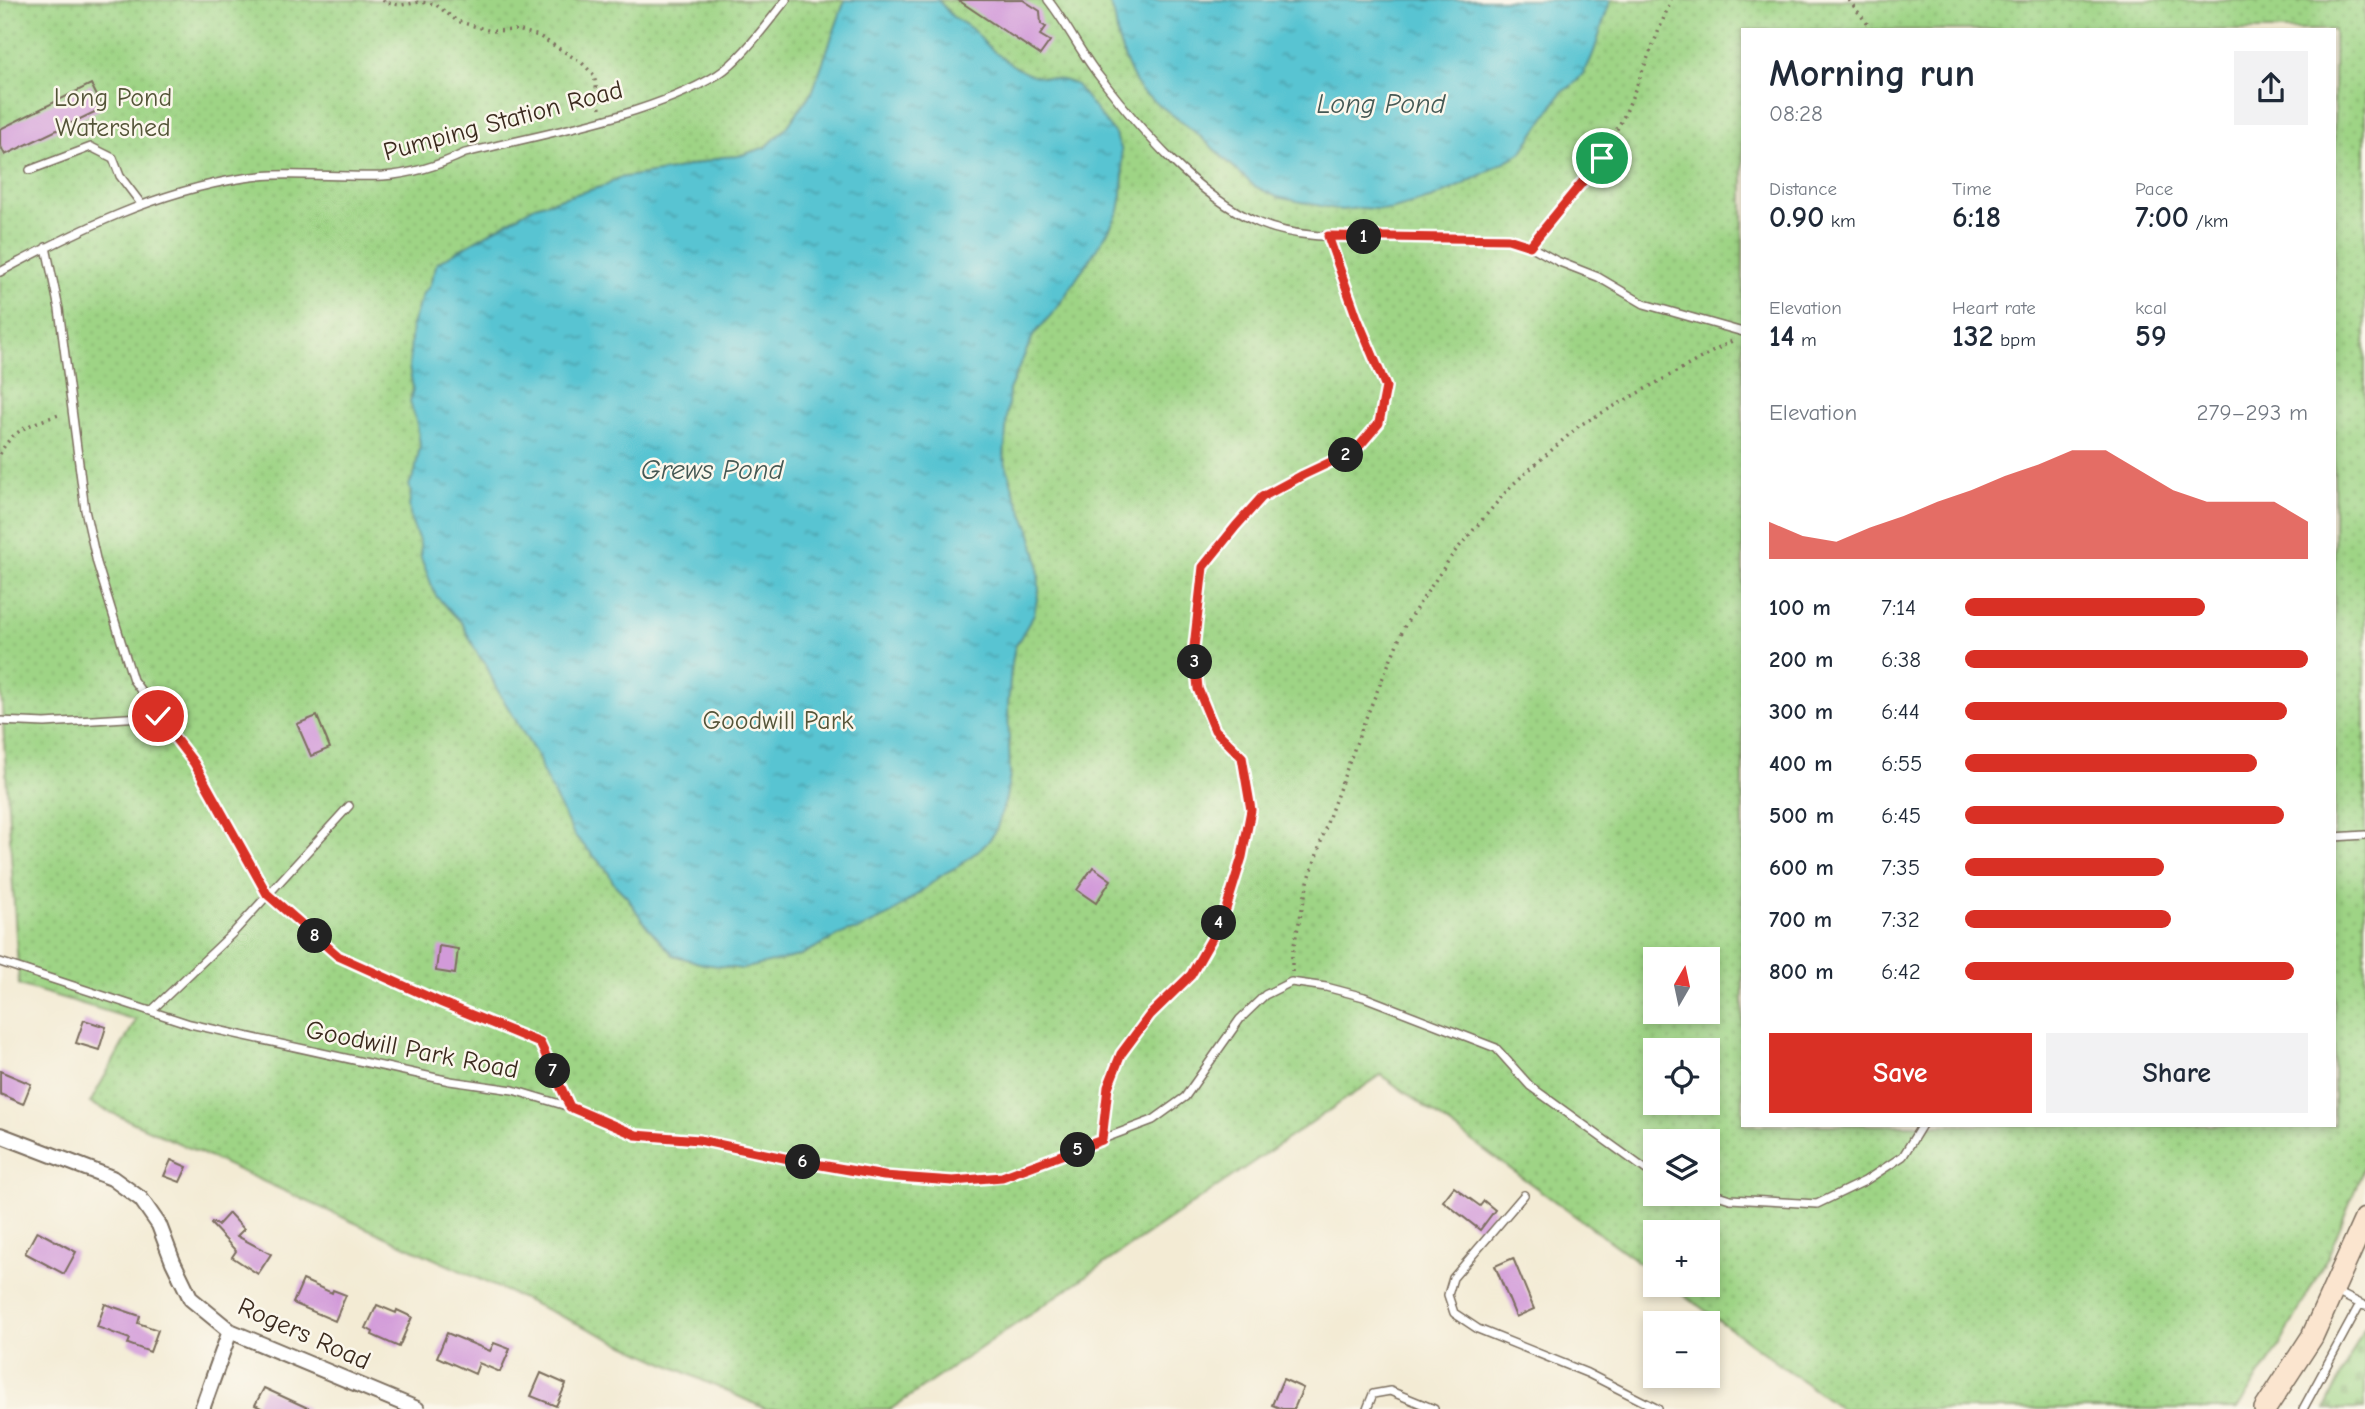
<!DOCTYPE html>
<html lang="en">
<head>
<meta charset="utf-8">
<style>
	:root { --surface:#fff; --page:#f2f2f3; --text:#1f2937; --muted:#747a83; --accent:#d93025 }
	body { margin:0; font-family:"Comic Neue",sans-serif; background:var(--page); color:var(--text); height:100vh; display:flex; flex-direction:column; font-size:26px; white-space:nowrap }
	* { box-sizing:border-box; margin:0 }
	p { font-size:23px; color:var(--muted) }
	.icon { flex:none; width:38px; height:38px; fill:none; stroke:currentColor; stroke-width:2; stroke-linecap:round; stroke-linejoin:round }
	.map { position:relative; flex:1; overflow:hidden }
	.sheet { position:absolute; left:1741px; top:28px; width:595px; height:1099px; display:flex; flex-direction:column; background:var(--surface); border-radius:0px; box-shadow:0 4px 10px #0003 }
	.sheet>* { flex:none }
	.needle { width:46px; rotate:9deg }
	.fabs { position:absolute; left:1643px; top:947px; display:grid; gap:14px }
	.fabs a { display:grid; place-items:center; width:77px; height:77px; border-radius:0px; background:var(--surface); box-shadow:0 4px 10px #0003; font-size:35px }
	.pin { position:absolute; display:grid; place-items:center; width:60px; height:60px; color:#fff; margin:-30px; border:4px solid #fff; border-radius:50%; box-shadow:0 2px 7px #0007 }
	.km { position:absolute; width:35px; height:35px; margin:-18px; border-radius:50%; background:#222; color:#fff; font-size:19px; line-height:35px; text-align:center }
	.round { display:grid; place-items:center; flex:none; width:74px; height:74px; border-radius:0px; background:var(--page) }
	.headline { display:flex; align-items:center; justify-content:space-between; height:119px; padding:0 28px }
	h1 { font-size:38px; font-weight:700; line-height:52px }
	.stats { display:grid; grid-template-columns:repeat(3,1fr); gap:10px; height:119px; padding:7px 28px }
	.stats div { display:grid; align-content:center }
	.stats b { font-size:30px; font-weight:700 }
	.stats small { font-size:19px; font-weight:400 }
	.stats p { font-size:19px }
	.chart { height:196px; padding:14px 28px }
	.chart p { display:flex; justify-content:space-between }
	.chart svg { width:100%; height:126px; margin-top:7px; fill:var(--accent); opacity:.7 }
	.action { display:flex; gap:14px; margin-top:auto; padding:14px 28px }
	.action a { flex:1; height:80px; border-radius:0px; background:var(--accent); color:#fff; font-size:28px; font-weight:700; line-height:80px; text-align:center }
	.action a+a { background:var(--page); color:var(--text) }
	ul { padding:0 28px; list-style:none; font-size:23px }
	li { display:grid; grid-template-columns:112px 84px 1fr; align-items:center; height:52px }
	li i { height:18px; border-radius:9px; background:var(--accent) }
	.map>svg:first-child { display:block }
</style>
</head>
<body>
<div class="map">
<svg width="2365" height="1409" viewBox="0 0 2365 1409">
	<defs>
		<pattern id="cemetery-stones" width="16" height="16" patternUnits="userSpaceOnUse" patternTransform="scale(1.75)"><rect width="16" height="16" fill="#9ed485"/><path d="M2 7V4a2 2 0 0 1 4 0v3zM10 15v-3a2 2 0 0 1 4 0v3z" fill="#89b672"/></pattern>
		<pattern id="park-dots" width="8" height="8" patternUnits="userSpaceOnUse" patternTransform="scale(1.75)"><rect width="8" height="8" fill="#9ed485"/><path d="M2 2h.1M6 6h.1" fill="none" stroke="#89b672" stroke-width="1.8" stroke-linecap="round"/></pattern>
		<pattern id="water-ripples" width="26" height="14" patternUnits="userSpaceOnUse" patternTransform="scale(1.75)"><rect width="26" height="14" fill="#59c4d2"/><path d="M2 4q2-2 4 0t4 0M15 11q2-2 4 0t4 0" fill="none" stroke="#4b9faa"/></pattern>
	</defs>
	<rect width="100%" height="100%" fill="#fbf7ec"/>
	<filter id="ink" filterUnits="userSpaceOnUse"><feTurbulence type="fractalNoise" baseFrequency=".0143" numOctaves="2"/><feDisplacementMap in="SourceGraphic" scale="14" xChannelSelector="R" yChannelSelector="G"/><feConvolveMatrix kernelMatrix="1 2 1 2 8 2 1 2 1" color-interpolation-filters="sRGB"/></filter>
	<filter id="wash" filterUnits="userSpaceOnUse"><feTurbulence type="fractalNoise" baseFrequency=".00686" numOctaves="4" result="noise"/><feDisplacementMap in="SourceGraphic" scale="28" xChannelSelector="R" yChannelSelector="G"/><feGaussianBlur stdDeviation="1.57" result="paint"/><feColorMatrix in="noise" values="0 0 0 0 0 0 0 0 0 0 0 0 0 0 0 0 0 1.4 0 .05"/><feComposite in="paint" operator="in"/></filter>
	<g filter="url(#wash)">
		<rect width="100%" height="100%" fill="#f3ebd4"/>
		<path fill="url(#cemetery-stones)" stroke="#6c7f52" stroke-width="2" d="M2365 1326V1409H2325Z"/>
		<path fill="url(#park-dots)" stroke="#6c7f52" stroke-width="2" fill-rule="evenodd" d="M0 0H2365V1165L2329 1254 2278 1349 2237 1409H1841L1670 1285 1708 1284V1232H1656L1655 1274 1381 1075 891 1409H766L90 1103 136 1020 19 985 0 674ZM1743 30H2334V1125H1743ZM1656 959H1708V1012H1656ZM1656 1050H1708V1102H1656ZM1656 1141H1708V1194H1656Z"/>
		<path fill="url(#water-ripples)" stroke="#4a7778" stroke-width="2" d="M845 0H938C943 5 948 12 953 17 960 22 970 26 976 33 988 48 1005 61 1022 71 1040 81 1059 75 1076 85L1115 134 1121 148 1123 173 1122 195 1119 211 1109 230 1057 308 1033 336 1009 390 1004 458 1015 495 1030 530 1038 560 1039 590 1034 614 1015 647 1011 668 1008 705 1010 775 1006 798 996 831 986 844 959 866 945 873 890 915 856 931H848L799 956 742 969 703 964 673 955 644 923 627 897 614 884 607 870 574 835 542 771 539 759 495 686 486 664 478 655 462 623 436 596 421 558 420 543 411 521 409 506 411 493 409 485 415 472 420 445 417 424 410 402 413 388 409 367 412 325 423 293 429 287 437 263 535 206 607 185 618 178 672 170 722 157 738 156 766 147 787 127 813 90Z
			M1106 0H1611C1597 32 1596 75 1562 92L1521 153 1466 183 1433 198 1390 210 1361 208 1341 210 1277 197 1254 186 1200 136 1141 91C1131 77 1125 59 1119 43 1115 29 1117 10 1106 0Z"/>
		<g id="blocks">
			<path fill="#d29ad9" d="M958 0H1023L1040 11 1041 24 1046 27 1040 35 1050 41 1040 55Z
				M91 84 103 108 5 155 0 145V129Z
				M317 716 330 748 311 756 297 724Z
				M1093 867 1111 880 1096 903 1077 890Z
				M439 946 458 949 455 974 436 971Z
				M84 1020 106 1027 99 1050 76 1043Z
				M0 1071 31 1084 23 1104 0 1094Z
				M171 1160 187 1167 180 1182 164 1176Z
				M1454 1187 1480 1206 1484 1201 1495 1210 1480 1230 1443 1201Z
				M229 1213 244 1229 237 1236 271 1254 258 1274 232 1257 236 1251 211 1224 212 1222 218 1225Z
				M37 1231 76 1252 64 1274 25 1253Z
				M1513 1258 1534 1309 1516 1317 1495 1266Z
				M303 1280 332 1293 333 1290 346 1295 335 1321 293 1303Z
				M105 1304 140 1316 138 1323 158 1330 150 1352 128 1344 130 1339 97 1327Z
				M377 1305 396 1313 397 1310 412 1317 399 1347 372 1335 373 1332 366 1328Z
				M447 1333 490 1351 494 1343 510 1349 500 1372 479 1363 475 1374 437 1357Z
				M541 1373 566 1384 556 1406 531 1396Z
				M1283 1379 1303 1388 1294 1409H1282L1272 1405Z
				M264 1388 310 1409H263L255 1405Z"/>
		</g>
	</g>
	<g filter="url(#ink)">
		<use href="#blocks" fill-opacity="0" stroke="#7b6e5e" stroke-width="2"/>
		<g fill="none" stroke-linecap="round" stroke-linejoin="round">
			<g stroke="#7b6e5e" stroke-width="10">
				<path id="service" d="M1048 0C1067 24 1080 52 1099 76 1139 128 1196 196 1259 223 1295 238 1336 237 1375 237 1419 238 1464 238 1508 239L1530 246 1557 261 1598 277 1644 304 1743 332
					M30 170 91 147 113 158 120 176 142 205
					M46 247 59 309 85 510 97 563 133 680 194 763 267 894
					M0 272C76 231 157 191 244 178 289 171 336 178 383 176 410 174 440 165 465 153 542 134 650 116 717 75 742 59 767 23 786 0
					M0 721 45 723 158 716
					M2334 837 2365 835
					M0 962 190 1024 450 1081 513 1090 570 1107 636 1135 699 1140 798 1161 884 1176 953 1181 1002 1177 1153 1120 1185 1097 1240 1019 1265 995 1291 982 1326 987 1364 997 1496 1048 1530 1086 1649 1172 1656 1174
					M151 1011 234 932 349 806
					M1708 1192 1730 1199 1817 1204 1865 1181 1903 1156 1922 1125
					M1524 1195 1453 1278 1448 1295 1454 1313 1478 1329 1587 1373 1658 1409
					M2334 1291 2365 1306
					M1367 1409 1373 1394 1390 1391 1434 1409
					M2303 1409 2360 1304"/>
			</g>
			<g stroke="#7b6e5e" stroke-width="18">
				<path id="minor" d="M0 1135 112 1178 141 1199 159 1225 173 1262 191 1299 230 1331 417 1409
					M202 1409 230 1331"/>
			</g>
			<g stroke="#7b6e5e" stroke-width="24">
				<path id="secondary" d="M2265 1409 2312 1337 2365 1219"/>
			</g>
			<path stroke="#7b6e5e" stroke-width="3.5" stroke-dasharray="2 5" stroke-linecap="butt" d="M383 0 386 3 402 5 420 2 435 4 457 21 491 31 518 30 539 36 582 63 594 75 600 108
				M1849 0 1872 30
				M1538 236 1602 158 1626 112 1671 0
				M0 454C12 428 37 422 62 414
				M277 902 338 956 440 1002 540 1043 564 1093
				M1292 972V954L1308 882 1330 814 1365 720 1405 625 1453 554 1511 486 1580 425 1732 341
				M1103 1127 1108 1087 1121 1054 1150 1015 1191 975 1211 940 1226 909 1242 857 1251 810 1242 757 1215 730 1198 689 1194 647 1203 567 1235 525 1262 497 1303 475 1356 450 1379 423 1386 387 1357 319 1332 248"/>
			<use href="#service" stroke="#fff" stroke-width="7"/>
			<use href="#minor" stroke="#fff" stroke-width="14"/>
			<use href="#secondary" stroke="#fbe5cf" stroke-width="21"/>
		</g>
	</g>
	<g fill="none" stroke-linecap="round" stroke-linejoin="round" filter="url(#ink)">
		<g stroke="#fff" stroke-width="14">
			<path id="route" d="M158 716 194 763 267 894 338 956 440 1002 540 1043 570 1107 636 1135 699 1140 798 1161 884 1176 953 1181 1002 1177 1102 1140 1108 1087 1121 1054 1150 1015 1191 975 1211 940 1226 909 1242 857 1251 810 1242 757 1215 730 1198 689 1194 647 1203 567 1236 526 1262 497 1303 475 1356 450 1379 423 1386 387 1357 318 1328 236 1508 239 1530 246 1602 158"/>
		</g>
		<use href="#route" stroke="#d93025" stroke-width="9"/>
	</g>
	<g text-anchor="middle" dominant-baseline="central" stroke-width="5" stroke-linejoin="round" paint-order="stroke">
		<g font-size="26" fill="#545438" stroke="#fbf7ec">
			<text x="113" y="98">Long Pond<tspan x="113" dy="30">Watershed</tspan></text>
			<text x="778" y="721">Goodwill Park</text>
		</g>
		<g font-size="26" fill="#3b2a1e" stroke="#fbf7ec">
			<text transform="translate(503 121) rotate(-15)">Pumping Station Road</text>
			<text transform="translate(412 1050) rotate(11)">Goodwill Park Road</text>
			<text transform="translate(304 1334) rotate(24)">Rogers Road</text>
		</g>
		<g font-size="28" font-style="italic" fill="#445854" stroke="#fbf7ec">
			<text x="1381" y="104">Long Pond</text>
			<text x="712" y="470">Grews Pond</text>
		</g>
	</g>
</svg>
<div class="fabs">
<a><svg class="needle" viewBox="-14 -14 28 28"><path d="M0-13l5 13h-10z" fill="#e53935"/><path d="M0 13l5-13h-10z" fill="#747a83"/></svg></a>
<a><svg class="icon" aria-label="locate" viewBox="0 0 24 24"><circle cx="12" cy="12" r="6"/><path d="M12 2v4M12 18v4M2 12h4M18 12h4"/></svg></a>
<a><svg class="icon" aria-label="layers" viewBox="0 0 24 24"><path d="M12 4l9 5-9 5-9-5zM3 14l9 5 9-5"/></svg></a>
<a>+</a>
<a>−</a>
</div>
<div class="pin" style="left:1602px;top:158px;background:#1e9e55"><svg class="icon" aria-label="arrive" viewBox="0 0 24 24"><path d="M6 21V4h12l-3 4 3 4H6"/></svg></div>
<div class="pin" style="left:158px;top:716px;background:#d93025"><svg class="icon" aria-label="check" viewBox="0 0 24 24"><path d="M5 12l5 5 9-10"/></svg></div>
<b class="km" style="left:1364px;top:237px">1</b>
<b class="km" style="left:1346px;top:455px">2</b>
<b class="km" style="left:1195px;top:662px">3</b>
<b class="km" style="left:1219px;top:923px">4</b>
<b class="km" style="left:1078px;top:1150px">5</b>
<b class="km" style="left:803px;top:1162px">6</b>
<b class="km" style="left:553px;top:1071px">7</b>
<b class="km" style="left:315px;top:936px">8</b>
<section class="sheet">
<div class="headline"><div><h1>Morning run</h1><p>08:28</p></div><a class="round"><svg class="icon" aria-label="share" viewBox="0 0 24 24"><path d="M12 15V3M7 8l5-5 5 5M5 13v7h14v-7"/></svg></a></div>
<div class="stats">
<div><p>Distance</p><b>0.90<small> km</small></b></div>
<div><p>Time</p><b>6:18</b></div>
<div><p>Pace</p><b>7:00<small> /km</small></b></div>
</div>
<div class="stats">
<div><p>Elevation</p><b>14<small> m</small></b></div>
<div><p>Heart rate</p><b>132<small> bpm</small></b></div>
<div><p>kcal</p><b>59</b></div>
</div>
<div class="chart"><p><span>Elevation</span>279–293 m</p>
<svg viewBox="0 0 160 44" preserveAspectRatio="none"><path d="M0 44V31L10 36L20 38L30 33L40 29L50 24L60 20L70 15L80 11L90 6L100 6L110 13L120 20L130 24L140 24L150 24L160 31V44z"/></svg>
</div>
<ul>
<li><b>100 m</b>7:14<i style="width:70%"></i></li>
<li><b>200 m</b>6:38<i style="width:100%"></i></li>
<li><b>300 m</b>6:44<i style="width:94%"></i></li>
<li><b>400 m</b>6:55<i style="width:85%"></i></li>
<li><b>500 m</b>6:45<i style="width:93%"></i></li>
<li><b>600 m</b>7:35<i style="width:58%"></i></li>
<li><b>700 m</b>7:32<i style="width:60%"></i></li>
<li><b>800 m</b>6:42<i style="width:96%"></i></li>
</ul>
<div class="action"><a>Save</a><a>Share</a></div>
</section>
</div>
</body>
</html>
